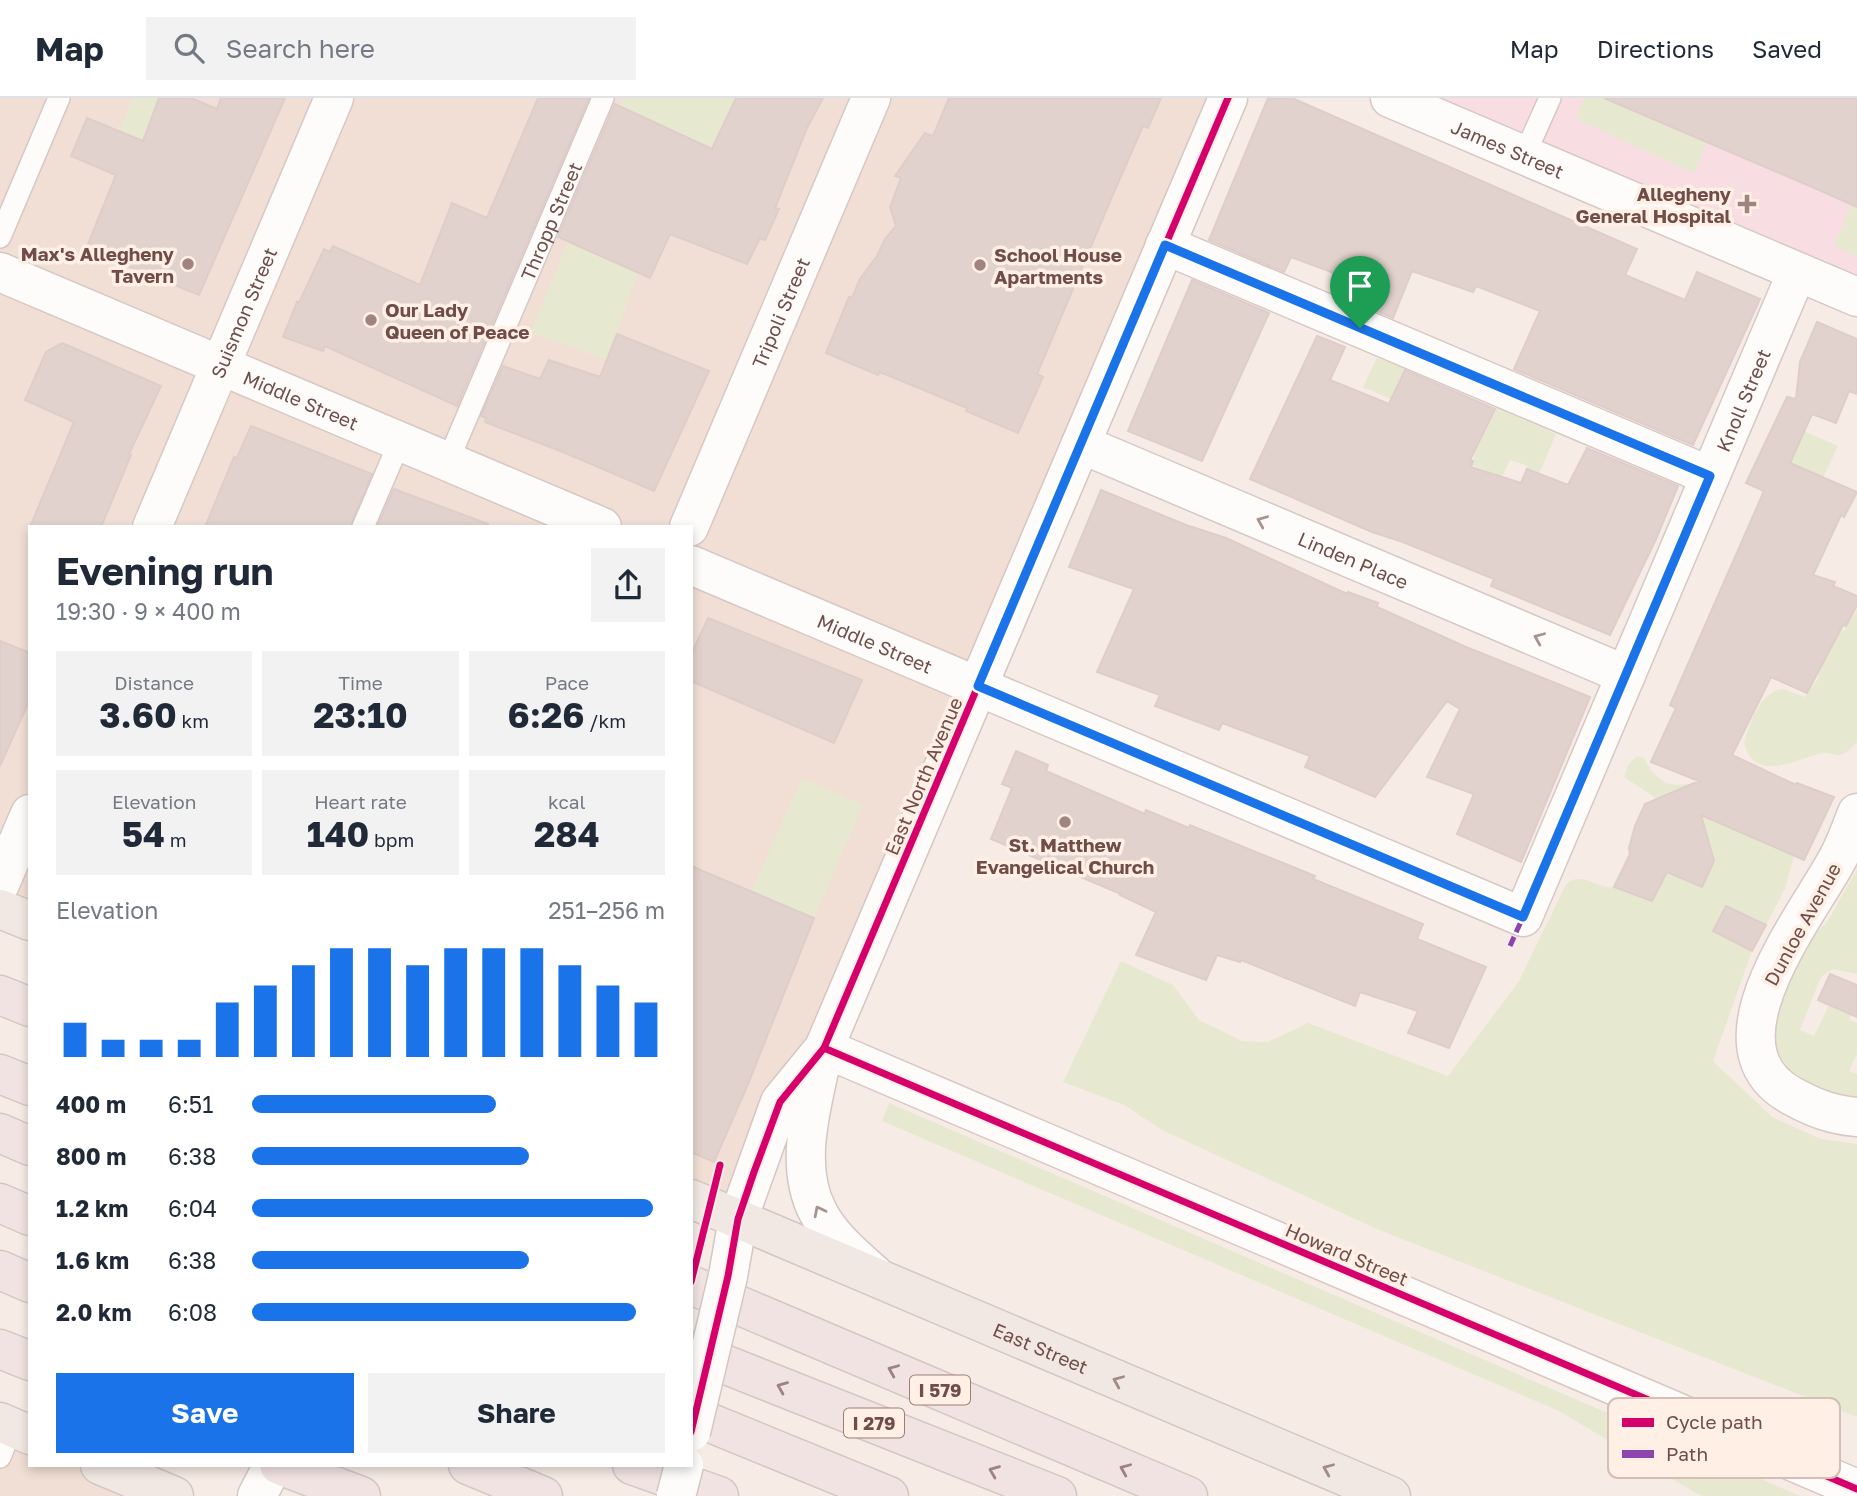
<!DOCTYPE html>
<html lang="en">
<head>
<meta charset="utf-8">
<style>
	:root { --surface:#fff; --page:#f2f2f3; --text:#1f2937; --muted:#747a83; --line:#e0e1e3; --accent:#1a73e8 }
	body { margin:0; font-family:"Golos Text",sans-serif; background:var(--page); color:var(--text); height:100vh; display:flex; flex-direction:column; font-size:26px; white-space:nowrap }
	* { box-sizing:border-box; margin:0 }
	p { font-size:23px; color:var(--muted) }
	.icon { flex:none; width:38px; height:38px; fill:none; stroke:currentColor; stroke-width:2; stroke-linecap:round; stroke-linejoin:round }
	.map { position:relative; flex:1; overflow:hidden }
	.drawer { position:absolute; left:28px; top:427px; width:665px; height:942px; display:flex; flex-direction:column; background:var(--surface); border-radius:0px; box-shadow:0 4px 10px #0003 }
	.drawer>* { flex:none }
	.pin { position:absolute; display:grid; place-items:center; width:60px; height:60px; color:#fff; margin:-72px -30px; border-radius:50% 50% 50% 0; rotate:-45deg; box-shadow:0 0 7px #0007 }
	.pin .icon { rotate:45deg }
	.round { display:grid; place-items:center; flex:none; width:74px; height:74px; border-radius:0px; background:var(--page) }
	.headline { display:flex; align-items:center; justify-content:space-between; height:119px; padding:0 28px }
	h1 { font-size:38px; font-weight:700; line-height:52px }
	.stats { display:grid; grid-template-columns:repeat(3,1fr); gap:10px; height:119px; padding:7px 28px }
	.stats div { display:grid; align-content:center; border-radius:0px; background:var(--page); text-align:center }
	.stats b { font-size:35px; font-weight:700 }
	.stats small { font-size:19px; font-weight:400 }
	.stats p { font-size:19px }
	.chart { height:196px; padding:14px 28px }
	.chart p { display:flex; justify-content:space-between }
	.chart svg { width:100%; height:126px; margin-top:7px; stroke:var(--accent); stroke-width:6 }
	.action { display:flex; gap:14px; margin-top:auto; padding:14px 28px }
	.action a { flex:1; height:80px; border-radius:0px; background:var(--accent); color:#fff; font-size:28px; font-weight:700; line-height:80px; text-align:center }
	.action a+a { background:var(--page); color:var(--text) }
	ul { padding:0 28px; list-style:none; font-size:23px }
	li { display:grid; grid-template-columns:112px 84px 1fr; align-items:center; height:52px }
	li i { height:18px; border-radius:9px; background:var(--accent) }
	header { display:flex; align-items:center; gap:42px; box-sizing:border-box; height:98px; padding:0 35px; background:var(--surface); border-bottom:2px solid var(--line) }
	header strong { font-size:33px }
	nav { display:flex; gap:38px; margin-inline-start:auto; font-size:24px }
	.search { width:490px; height:63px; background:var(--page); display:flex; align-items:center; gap:18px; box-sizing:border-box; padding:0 24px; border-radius:0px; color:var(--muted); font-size:26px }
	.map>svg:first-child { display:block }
</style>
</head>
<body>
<header>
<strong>Map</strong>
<div class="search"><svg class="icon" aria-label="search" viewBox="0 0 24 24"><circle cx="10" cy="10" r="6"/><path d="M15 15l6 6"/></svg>Search here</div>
<nav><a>Map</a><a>Directions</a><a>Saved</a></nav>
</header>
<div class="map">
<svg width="1857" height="1398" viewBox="0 0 1857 1398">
	<rect width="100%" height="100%" fill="#f6ebe5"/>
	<path fill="#f1dfd5" d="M0 0H1228L738 1121 691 1101V429H30V823L0 811Z
		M0 1324 30 1337V1367H100L174 1398H0Z"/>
	<path fill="#f8dee2" d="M1387 0H1857V199Z"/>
	<path fill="#e6e9d0" d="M133 0H159L154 15 258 62 247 86 119 33Z
		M624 0H735L737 1 712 51 620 8Z
		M1584 0H1604L1707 44 1694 75 1576 21Z
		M1852 106 1857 108V159L1834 147Z
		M568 144 638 174 607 262 531 234Z
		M1356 150 1381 161 1357 215 1331 205Z
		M1377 260 1406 270 1391 301 1363 289Z
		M1496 309 1556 336 1539 376 1527 371 1528 368 1510 362 1502 379 1472 367 1477 348Z
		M1776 321 1838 348 1823 380 1762 353Z
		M1857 512V644C1836 668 1836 651 1818 656 1792 663 1755 685 1744 645 1750 625 1760 593 1783 591L1805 599 1818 581 1821 561 1840 532 1844 533Z
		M1637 658 1644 660 1652 674 1666 685 1676 687 1688 686 1699 690 1735 731 1794 758 1785 791 1752 853 1713 963 1772 1019 1821 1041 1857 1046V1319L1379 1132 1162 1032 1124 1007 1063 984 1121 863 1173 887 1199 922 1242 943 1268 944 1308 925 1448 978 1519 883 1566 786C1580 774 1593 787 1608 789 1623 792 1651 778 1667 774L1694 785 1706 781 1714 763 1708 741 1695 734 1657 701 1624 679 1628 667Z
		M802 680 863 707 814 820 751 794Z
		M1857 772V876L1833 871 1822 878 1818 886 1800 932 1814 938 1829 907 1851 917 1849 922 1857 925V956L1849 973 1857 976V1009L1781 981 1763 919 1804 847 1827 824Z
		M889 1005 1800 1398H1703L1696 1395 1559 1313 882 1023Z"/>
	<path fill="#e2d2cd" stroke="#decdc8" stroke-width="2" d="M159 0H191L217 11 221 0H285L199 197 86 151 116 77 71 58 87 20 143 43Z
		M538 0H589L457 308 325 248 323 253 283 239 297 204 299 205 324 151 330 154 333 148 420 187 452 105 487 120Z
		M736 0H823L807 30 775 110 779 111 765 142 760 140 747 166 670 136 650 180 558 139 615 6 712 51Z
		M949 0H1161L1148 30 1143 28 1111 101 1037 276 1043 279 1018 335 966 313 967 310 880 274 878 277 826 255 849 199 852 200 860 181 877 158 885 141 896 128 890 109 901 80 895 78 925 35 933 38Z
		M1268 0H1292L1637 151 1625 177 1685 202 1697 174 1760 201 1693 347 1514 271 1540 213 1476 188 1473 194 1412 173 1393 220 1361 206 1369 188 1291 159 1284 174 1209 142Z
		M1604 0H1857V109L1819 92Z
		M1192 182 1269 215 1202 363 1128 333Z
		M1817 224 1857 241V296L1849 293 1836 325 1812 316 1790 365 1857 394 1844 419 1841 417 1813 477 1835 484 1833 488 1857 498V507L1846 528 1843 527 1807 595 1771 579 1732 657 1796 687 1797 685 1834 699 1804 762 1701 717 1714 763 1702 789 1667 774 1652 803 1614 789 1630 756 1629 750 1635 728 1645 706 1699 683 1651 664 1676 610 1670 607 1764 393 1746 385 1787 299 1796 301 1800 264Z
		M617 236 709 273 654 393 563 354 485 324 486 320 481 318 503 268 540 281 549 262 600 279Z
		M1317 238 1345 249 1330 282 1389 306 1405 272 1495 311 1470 362 1473 363 1471 369 1521 385 1527 371 1568 387 1587 350 1678 388 1656 441 1610 537 1491 488 1494 481 1403 444 1372 434 1250 381Z
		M62 245 161 288 129 356 131 357 101 429H30L74 324 25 302 46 254Z
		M251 328 372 376 350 429H205L234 359 237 360Z
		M394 391 488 426V429H377Z
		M1101 392 1186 427 1226 440 1347 496 1348 494 1378 505 1377 509 1466 549 1590 599 1521 764 1457 736 1474 696 1427 679 1460 611 1447 603 1375 699 1305 669 1310 658 1222 625 1219 632 1155 608 1160 597 1097 574 1134 491 1069 469Z
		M708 520 862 582 834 645 691 583V557Z
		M0 543 30 555V601L0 668Z
		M1016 653 1048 667 1046 673 1145 716 1146 712 1189 730 1190 727 1315 778 1313 781 1423 826 1417 841 1486 869 1449 950 1408 935 1418 913 1360 894 1355 908 1241 862 1240 864 1217 857 1206 882 1136 857 1156 814 1120 797 1121 796 991 741 1012 690 1002 686Z
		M691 768 814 820 748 986 714 1064 691 1054Z
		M1726 808 1766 827 1752 853 1713 833Z
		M1830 876 1857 887V919L1818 902Z"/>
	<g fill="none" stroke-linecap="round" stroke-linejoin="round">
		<g stroke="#d7c8c4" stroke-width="24">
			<g id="service">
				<path d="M1524 58 1550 0"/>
				<path d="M0 139 59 0"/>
				<path id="s1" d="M448 363 603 0"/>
				<path d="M363 429 400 343"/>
				<path d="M0 1359 12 1329"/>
			</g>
		</g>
		<g stroke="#d7c8c4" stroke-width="41">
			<g id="minor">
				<path id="s2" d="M1390 0 1857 199"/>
				<path d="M1165 147 1710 378"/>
				<path id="s3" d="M0 174 602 429"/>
				<path id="s4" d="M1081 346 1626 577"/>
				<path id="s5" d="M152 429 334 0"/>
				<path id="s6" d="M689 429 871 0"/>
				<path id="s7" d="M691 467 1523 819 1797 174"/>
				<path d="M1857 715C1851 730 1846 745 1838 760 1808 817 1700 948 1792 998 1814 1010 1832 1017 1857 1019"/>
				<path d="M0 786 30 716"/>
				<path d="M824 950 1857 1391"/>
				<path d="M257 1398 273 1367"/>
			</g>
		</g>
		<g stroke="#d6c6c2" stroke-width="41">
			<path id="secondary" d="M728 1178 738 1121 780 1004 820 955
				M876 1178C855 1159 831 1140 818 1114 792 1065 814 1001 824 950L1228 0"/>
		</g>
		<g stroke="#d4c7c3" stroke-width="41">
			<g id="primary">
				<path d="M0 811 30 823"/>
				<path id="s8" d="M691 1101 1391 1398"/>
				<path d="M0 1324 30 1337"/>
				<path d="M100 1367 174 1398"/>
			</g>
		</g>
		<g stroke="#d4c7c3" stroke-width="41">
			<path id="motorway" d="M0 897 30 909
				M0 976 30 988
				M0 1035 30 1048
				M0 1105 30 1118
				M0 1172 30 1185
				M691 1187 1188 1398
				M0 1251 30 1263
				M691 1253 1057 1398
				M691 1317 889 1398
				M279 1367 361 1398
				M468 1367 543 1398
				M632 1367 719 1398"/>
		</g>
		<use href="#service" stroke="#fefcfb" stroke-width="21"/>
		<use href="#minor" stroke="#fefcfb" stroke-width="38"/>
		<use href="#secondary" stroke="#fefcfb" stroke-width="38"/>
		<use href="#primary" stroke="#f1e8e3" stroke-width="38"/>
		<use href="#motorway" stroke="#f0e3e2" stroke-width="38"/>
		<g stroke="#d6c6c2" stroke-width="41" stroke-linecap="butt">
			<path id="secondary-bridge" d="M691 1334 728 1178
				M676 1398 684 1367"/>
		</g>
		<use href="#secondary-bridge" stroke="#fefcfb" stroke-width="38"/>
		<path stroke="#8e44ad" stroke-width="5" stroke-dasharray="10 5" stroke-linecap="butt" d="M1510 848 1523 819"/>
		<g stroke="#ffefe5" stroke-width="11">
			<path id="cycleway" d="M824 950 1857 1391
				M691 1184 720 1067
				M691 1334 728 1178 738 1121 754 1074 780 1004 824 950 1228 0"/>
		</g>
		<use href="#cycleway" stroke="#d6006c" stroke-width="7"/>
	</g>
	<defs><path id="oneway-chevron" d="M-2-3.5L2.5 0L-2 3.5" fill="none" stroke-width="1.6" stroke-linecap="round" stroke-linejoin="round" transform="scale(1.75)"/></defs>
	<g stroke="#a99390">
		<use href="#oneway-chevron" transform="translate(1262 423) rotate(-157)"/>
		<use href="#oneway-chevron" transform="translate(1539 540) rotate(-157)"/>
		<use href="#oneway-chevron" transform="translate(819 1113) rotate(-117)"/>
	</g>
	<g stroke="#9d827e">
		<use href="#oneway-chevron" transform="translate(893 1272) rotate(-157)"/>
		<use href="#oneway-chevron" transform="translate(782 1289) rotate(-158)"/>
		<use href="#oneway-chevron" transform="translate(1125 1371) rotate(-157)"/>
		<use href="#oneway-chevron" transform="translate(994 1373) rotate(-158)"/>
	</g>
	<g stroke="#a48b86">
		<use href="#oneway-chevron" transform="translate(1118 1283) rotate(-157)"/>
		<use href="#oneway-chevron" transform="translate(1328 1371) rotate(-157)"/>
	</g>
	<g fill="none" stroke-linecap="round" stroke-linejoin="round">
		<g stroke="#fff" stroke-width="14">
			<path id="route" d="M1165 147 1710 378 1523 819 978 588Z"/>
		</g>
		<use href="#route" stroke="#1a73e8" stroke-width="9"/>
	</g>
	<g fill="#a0847f" stroke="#ffefe5" stroke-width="2.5">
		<path d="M1743.5 95.5h7v7h7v7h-7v7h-7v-7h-7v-7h7z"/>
		<circle cx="188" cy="166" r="7"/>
		<circle cx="980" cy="167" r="7"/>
		<circle cx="371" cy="222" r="7"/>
		<circle cx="1065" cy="724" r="7"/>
	</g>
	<g text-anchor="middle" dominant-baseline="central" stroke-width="7" stroke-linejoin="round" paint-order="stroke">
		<g fill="#ffefe5" stroke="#9c7e77" stroke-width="2">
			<rect x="910" y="1277.5" width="60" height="29" rx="5"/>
			<rect x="844" y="1310.5" width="60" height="29" rx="5"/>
		</g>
		<g font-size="18" font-weight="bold" fill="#714d48">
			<text x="940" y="1292">I 579</text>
			<text x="874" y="1325">I 279</text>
		</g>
		<g font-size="19" fill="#714d48" stroke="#ffefe5">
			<text stroke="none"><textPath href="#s2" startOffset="128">James Street</textPath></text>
			<text stroke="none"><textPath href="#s1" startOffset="261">Thropp Street</textPath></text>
			<text stroke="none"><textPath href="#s5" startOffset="233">Suismon Street</textPath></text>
			<text stroke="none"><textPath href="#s6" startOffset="233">Tripoli Street</textPath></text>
			<text stroke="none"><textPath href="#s3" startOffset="327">Middle Street</textPath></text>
			<text stroke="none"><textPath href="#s7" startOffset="1465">Knoll Street</textPath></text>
			<text stroke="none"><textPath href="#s4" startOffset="296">Linden Place</textPath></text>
			<text stroke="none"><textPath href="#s7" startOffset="200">Middle Street</textPath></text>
			<text transform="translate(923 678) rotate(-67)">East North Avenue</text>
			<text transform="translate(1802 826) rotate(-61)">Dunloe Avenue</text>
			<text transform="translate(1347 1156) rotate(23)">Howard Street</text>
			<text stroke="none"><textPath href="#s8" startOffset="380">East Street</textPath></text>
		</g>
		<g font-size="19" font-weight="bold" fill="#714d48" stroke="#ffefe5" text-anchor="end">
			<text x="1731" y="95">Allegheny<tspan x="1731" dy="22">General Hospital</tspan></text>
			<text x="174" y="155">Max's Allegheny<tspan x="174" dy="22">Tavern</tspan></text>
			<text x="994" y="156" text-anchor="start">School House<tspan x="994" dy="22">Apartments</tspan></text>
			<text x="385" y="211" text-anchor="start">Our Lady<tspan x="385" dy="22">Queen of Peace</tspan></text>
			<text x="1065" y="746" text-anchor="middle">St. Matthew<tspan x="1065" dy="22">Evangelical Church</tspan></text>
		</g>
	</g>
	<rect x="1608" y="1300" width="232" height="80" rx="10" fill="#ffefe5" stroke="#d4beb6" stroke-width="2"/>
	<rect x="1622" y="1320" width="32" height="9" fill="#d6006c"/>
	<rect x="1622" y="1352" width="32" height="8" fill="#8e44ad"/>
	<g font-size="19" fill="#714d48">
		<text x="1666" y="1331">Cycle path</text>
		<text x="1666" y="1363">Path</text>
	</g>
</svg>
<div class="pin" style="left:1360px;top:230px;background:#1e9e55"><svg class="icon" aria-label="arrive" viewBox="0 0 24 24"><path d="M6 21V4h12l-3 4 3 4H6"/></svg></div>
<section class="drawer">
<div class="headline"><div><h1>Evening run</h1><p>19:30 · 9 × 400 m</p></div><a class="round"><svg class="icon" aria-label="share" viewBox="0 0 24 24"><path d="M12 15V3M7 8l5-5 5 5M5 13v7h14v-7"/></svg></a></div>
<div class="stats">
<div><p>Distance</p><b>3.60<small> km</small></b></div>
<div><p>Time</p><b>23:10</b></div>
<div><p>Pace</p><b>6:26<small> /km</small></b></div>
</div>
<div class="stats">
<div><p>Elevation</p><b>54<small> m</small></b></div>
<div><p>Heart rate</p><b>140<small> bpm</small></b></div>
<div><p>kcal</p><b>284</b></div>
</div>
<div class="chart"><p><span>Elevation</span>251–256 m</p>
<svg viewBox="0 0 160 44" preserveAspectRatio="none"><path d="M5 44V32M15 44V38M25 44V38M35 44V38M45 44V25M55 44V19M65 44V12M75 44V6M85 44V6M95 44V12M105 44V6M115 44V6M125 44V6M135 44V12M145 44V19M155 44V25"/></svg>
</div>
<ul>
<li><b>400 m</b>6:51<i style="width:59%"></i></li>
<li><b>800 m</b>6:38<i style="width:67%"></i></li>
<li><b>1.2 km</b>6:04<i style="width:97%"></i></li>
<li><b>1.6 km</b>6:38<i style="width:67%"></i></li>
<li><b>2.0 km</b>6:08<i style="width:93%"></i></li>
</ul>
<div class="action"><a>Save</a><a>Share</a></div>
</section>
</div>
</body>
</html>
